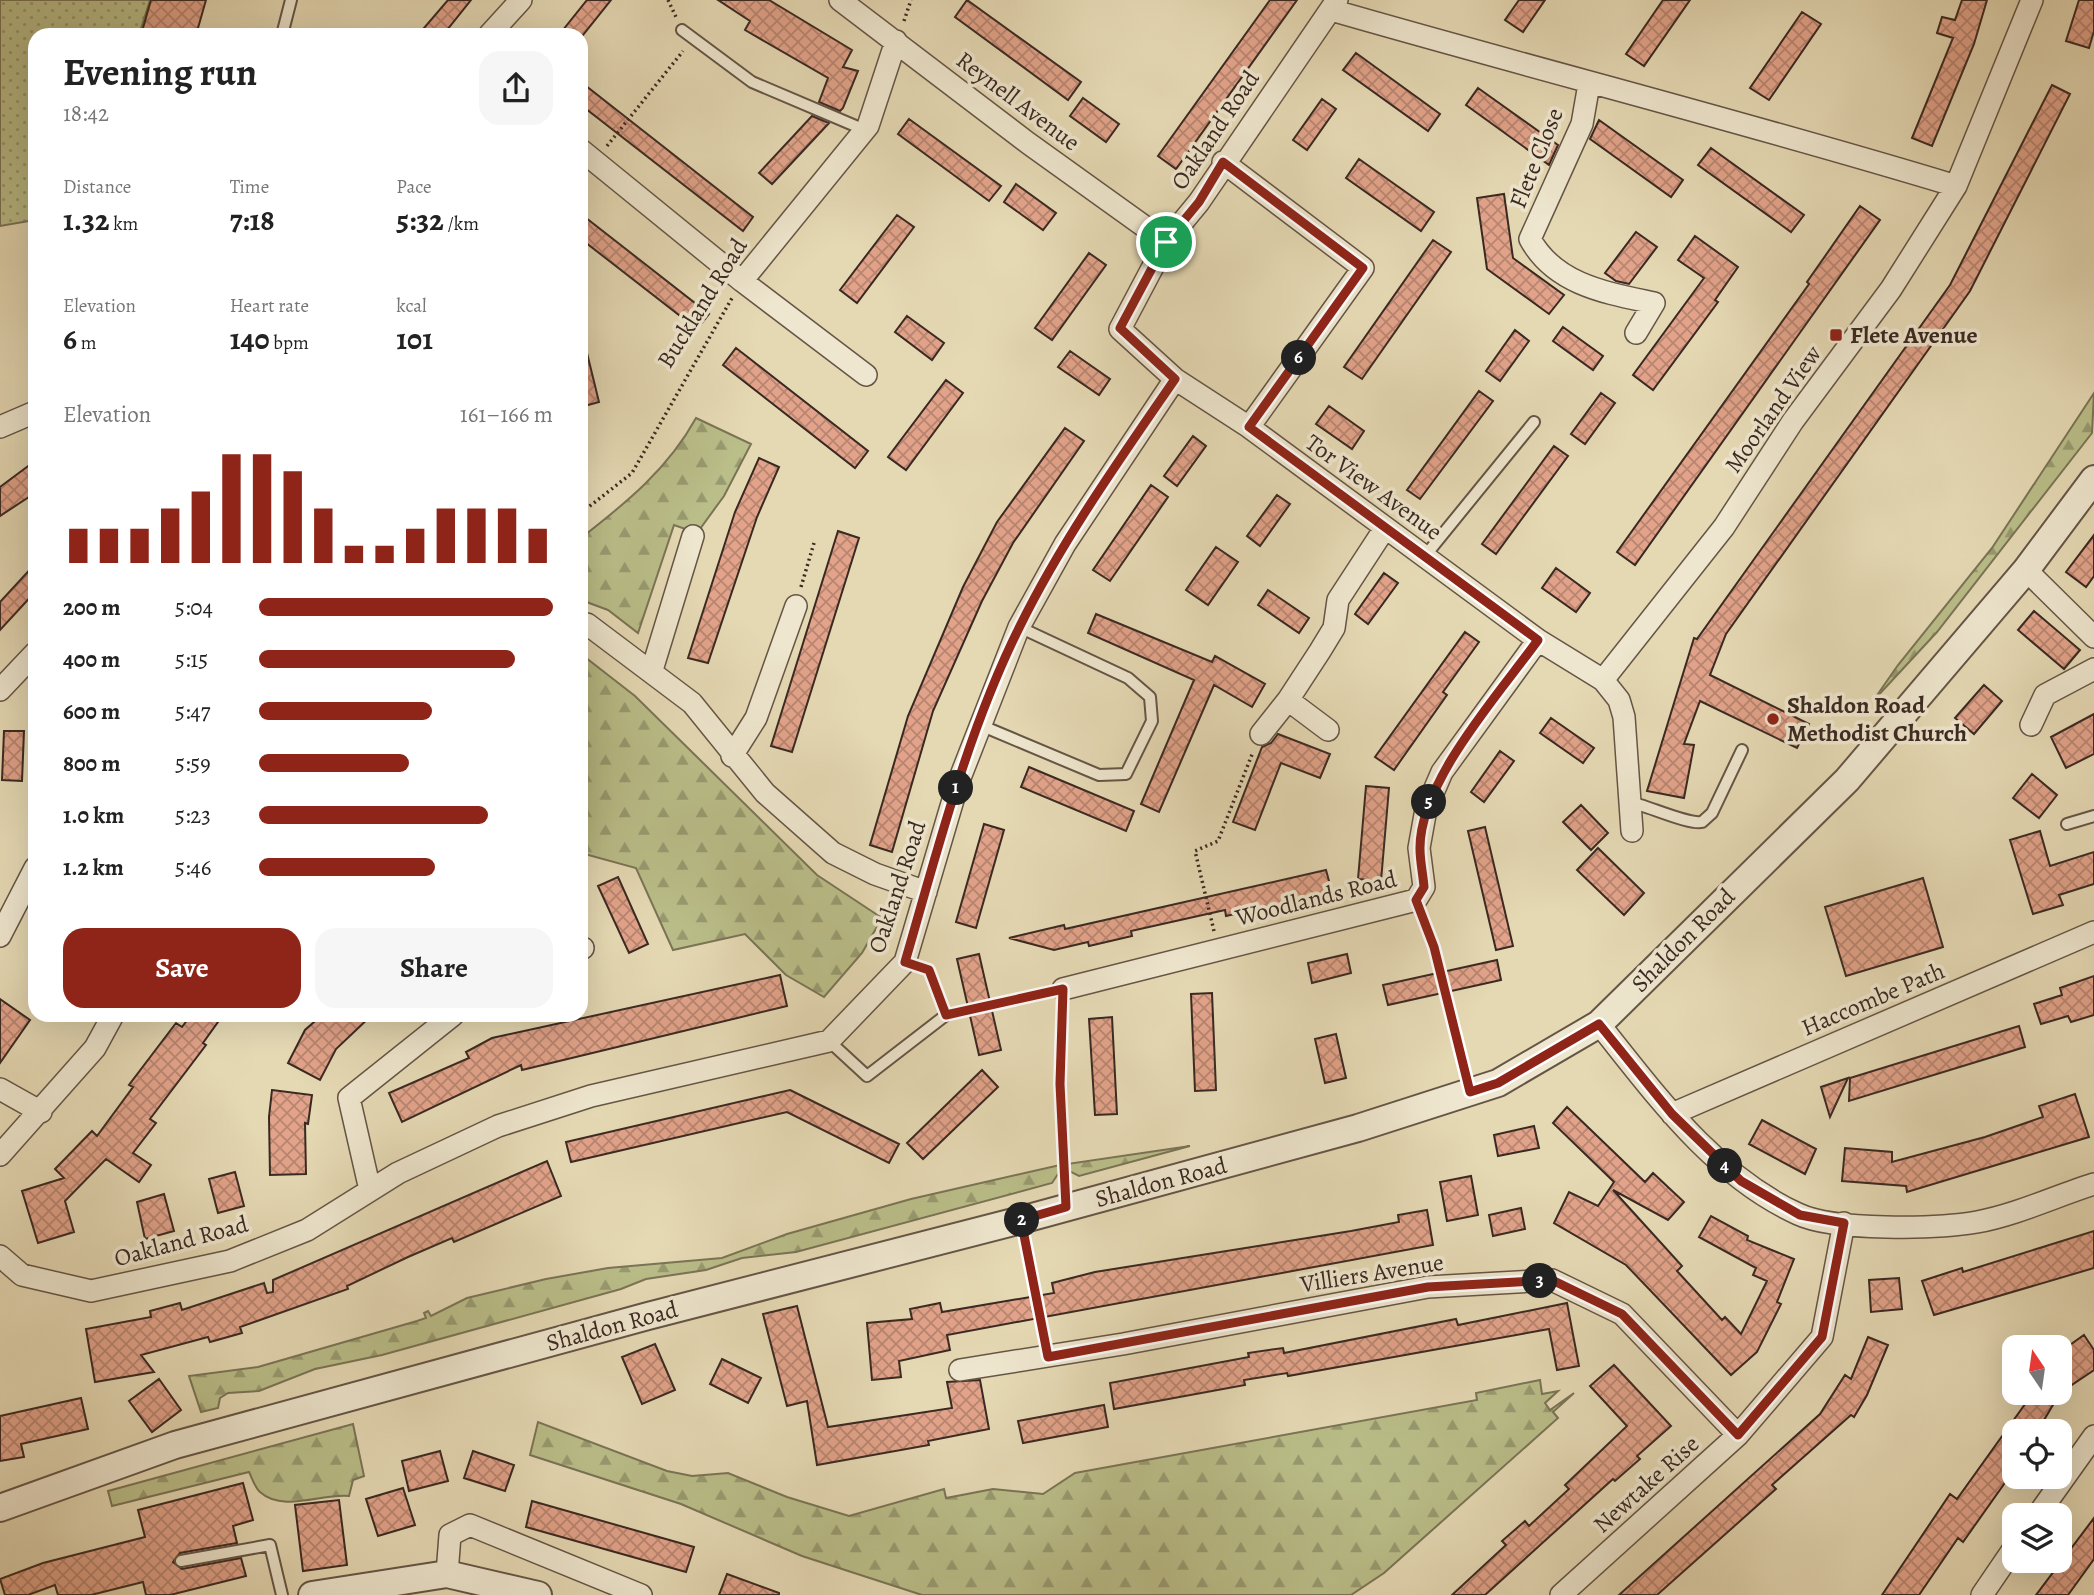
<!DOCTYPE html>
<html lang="en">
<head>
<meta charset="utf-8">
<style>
	:root { --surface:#fff; --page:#f6f6f6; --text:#222; --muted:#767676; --accent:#8f2418 }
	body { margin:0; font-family:Alegreya,serif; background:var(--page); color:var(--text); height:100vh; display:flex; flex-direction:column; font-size:26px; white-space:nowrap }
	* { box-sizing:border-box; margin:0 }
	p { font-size:23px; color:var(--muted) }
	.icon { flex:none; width:38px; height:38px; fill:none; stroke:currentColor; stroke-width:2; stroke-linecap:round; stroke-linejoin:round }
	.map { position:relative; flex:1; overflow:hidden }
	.drawer { position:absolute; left:28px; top:28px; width:560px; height:994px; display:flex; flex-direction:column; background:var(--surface); border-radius:21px; box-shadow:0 7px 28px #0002 }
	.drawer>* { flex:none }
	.needle { width:46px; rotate:347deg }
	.controls { position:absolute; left:2002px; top:1335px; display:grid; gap:14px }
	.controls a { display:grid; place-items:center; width:70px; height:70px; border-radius:14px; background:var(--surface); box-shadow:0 7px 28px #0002; font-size:35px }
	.pin { position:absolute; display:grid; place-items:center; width:60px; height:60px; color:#fff; margin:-30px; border:4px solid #fff; border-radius:50%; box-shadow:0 2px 7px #0007 }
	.km { position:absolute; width:35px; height:35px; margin:-18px; border-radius:50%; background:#222; color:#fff; font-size:19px; line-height:35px; text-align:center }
	.round { display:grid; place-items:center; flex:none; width:74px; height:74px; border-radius:21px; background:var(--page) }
	.headline { display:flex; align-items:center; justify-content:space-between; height:119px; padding:0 35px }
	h1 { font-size:38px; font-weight:700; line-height:52px }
	.figures { display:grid; grid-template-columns:repeat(3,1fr); gap:10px; height:119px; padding:7px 35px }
	.figures div { display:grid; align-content:center }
	.figures b { font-size:30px; font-weight:700 }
	.figures small { font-size:19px; font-weight:400 }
	.figures p { font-size:19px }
	.chart { height:196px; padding:14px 35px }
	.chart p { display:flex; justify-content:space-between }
	.chart svg { width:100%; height:126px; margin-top:7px; stroke:var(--accent); stroke-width:6 }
	.cta { display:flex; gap:14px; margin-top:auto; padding:14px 35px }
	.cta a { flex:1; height:80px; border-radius:21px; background:var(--accent); color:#fff; font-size:28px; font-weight:700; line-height:80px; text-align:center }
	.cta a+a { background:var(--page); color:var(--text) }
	ul { padding:0 35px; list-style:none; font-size:23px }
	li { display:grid; grid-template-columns:112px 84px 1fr; align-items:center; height:52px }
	li i { height:18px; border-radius:9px; background:var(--accent) }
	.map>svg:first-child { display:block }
</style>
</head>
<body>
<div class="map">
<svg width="2094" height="1595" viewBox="0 0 2094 1595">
	<defs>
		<pattern id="forest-firs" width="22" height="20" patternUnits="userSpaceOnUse" patternTransform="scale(1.75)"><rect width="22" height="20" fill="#babe89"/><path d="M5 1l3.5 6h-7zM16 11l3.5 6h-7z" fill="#989a70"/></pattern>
		<pattern id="park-dots" width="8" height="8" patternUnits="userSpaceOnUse" patternTransform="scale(1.75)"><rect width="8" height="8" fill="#babe89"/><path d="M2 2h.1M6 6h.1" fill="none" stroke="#989a70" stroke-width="1.8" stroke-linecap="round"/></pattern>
		<pattern id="building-cross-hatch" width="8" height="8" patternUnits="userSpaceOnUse" patternTransform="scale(1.75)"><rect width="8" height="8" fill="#e2a38a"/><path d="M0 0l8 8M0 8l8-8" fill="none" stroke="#b88570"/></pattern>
	</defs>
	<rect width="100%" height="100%" fill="#e5d9b4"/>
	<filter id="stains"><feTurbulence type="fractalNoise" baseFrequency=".00286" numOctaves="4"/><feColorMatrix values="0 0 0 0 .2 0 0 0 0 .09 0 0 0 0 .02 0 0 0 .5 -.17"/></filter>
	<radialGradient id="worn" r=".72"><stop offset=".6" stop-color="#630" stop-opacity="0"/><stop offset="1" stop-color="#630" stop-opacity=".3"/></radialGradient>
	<path fill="url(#forest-firs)" stroke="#7a7456" stroke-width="2" d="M2094 393 2092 433 1937 632 1873 701 1898 665 1992 548Z
		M696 418 751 444 724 496 697 533 674 525 638 633 608 610 581 600V538C626 503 668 469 696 418Z
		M581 654 635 696 817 875 882 918 862 953 824 997 786 975 745 934 673 950 636 868 581 853Z
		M1190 1146 1079 1176 1067 1170V1164Z
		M1060 1165V1171L1052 1183 796 1252 742 1258 706 1270 646 1279 621 1289 382 1355 315 1369 259 1391 228 1393 220 1398 218 1408 201 1412 189 1376 258 1367 417 1321 426 1318 424 1313 428 1311 431 1316 467 1298 546 1279 608 1268 722 1258 787 1234 911 1199Z
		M1540 1380 1542 1394 1558 1391 1545 1403 1550 1410 1574 1393 1553 1412 1558 1418 1384 1573 1351 1595H922L802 1556 681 1504 530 1455 538 1422 667 1471 692 1476 728 1473 787 1497 849 1516 944 1489 946 1498 993 1489 1043 1494 1075 1473 1477 1400 1476 1393Z
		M353 1424 364 1476 353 1480 349 1496C323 1493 283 1513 260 1492 255 1488 252 1478 249 1472L112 1506 108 1491Z"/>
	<path fill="url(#park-dots)" stroke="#7a7456" stroke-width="2" d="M0 0H150L139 35H35V220L0 226Z"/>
	<path fill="url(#building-cross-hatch)" stroke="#3a2922" stroke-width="2" d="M151 0H206L196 35H141Z
		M448 0H471L443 35H418Z
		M587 0H611L583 35H559Z
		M718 0H769L852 50 843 67 858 71 843 108 840 111 819 102 828 78 745 30 750 21Z
		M967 0 1081 82 1068 100 955 17Z
		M1270 0H1297L1176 169 1158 156Z
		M1519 0H1545L1523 32 1505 20Z
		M1663 0H1690L1644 66 1626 54Z
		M1962 0H1987L1974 44 1932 146 1912 138 1953 38 1937 33 1942 17 1955 20Z
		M2079 0H2094V31L2089 48 2066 41Z
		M1802 12 1821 24 1769 100 1750 88Z
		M1356 53 1440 114 1428 131 1343 70Z
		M581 82 753 217 743 231 581 105Z
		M2052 85 2070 94 1970 291 1726 634 1710 675 1809 724 1797 748 1700 701 1684 744 1694 745 1684 798 1647 791 1694 638 1697 639 1950 285Z
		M1478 88 1558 145 1549 165 1466 105Z
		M1083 98 1119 124 1106 142 1070 116Z
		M1322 99 1336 109 1307 150 1293 140Z
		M812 116 829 123 772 184 759 173Z
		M909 119 1001 186 989 201 898 134Z
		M1599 120 1683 180 1671 197 1590 139Z
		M1711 148 1804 215 1791 232 1698 165Z
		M1359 159 1434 212 1421 231 1346 178Z
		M1016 184 1056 213 1043 230 1004 202Z
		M1504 194 1513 258 1564 295 1549 314 1487 269 1477 198Z
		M1860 206 1880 220 1635 565 1617 552 1809 284 1807 282Z
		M581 214 709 314 697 329 581 239Z
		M897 215 914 227 857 303 840 290Z
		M1636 232 1657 247 1629 284 1616 281 1605 273Z
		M1695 236 1738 267 1715 300 1718 302 1653 390 1633 375 1704 278 1678 260Z
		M1433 240 1451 252 1362 379 1344 367Z
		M1089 253 1106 265 1052 340 1035 328Z
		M907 316 944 343 932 360 895 332Z
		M1563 327 1603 356 1593 370 1553 341Z
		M1515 330 1529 341 1500 381 1486 371Z
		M736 348 868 451 855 468 723 365Z
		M1070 351 1110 379 1099 395 1058 367Z
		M587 353 599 402 581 407V354Z
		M946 380 963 393 906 470 888 457Z
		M1479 391 1493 401 1420 499 1407 490Z
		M1601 393 1615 403 1585 444 1571 434Z
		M1329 406 1364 431 1352 449 1316 424Z
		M1065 428 1084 441 1013 543 982 601 933 711 892 852 870 845 908 716 963 587 997 522Z
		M1193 436 1206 446 1177 486 1164 476Z
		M1554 446 1568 456 1496 554 1482 544Z
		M759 458 779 467 757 517 708 663 688 658 735 512Z
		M35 461V493L0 516V487Z
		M1151 485 1168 497 1110 581 1093 570Z
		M1277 495 1290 504 1260 546 1247 536Z
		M838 531 859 538 792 752 771 746Z
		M2094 535V576L2086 587 2066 572Z
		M1216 547 1238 562 1208 605 1186 590Z
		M35 564V592L0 630V602Z
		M1556 568 1590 593 1576 612 1542 588Z
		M1384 573 1398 583 1368 624 1355 614Z
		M1268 590 1309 618 1299 633 1258 605Z
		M2034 611 2080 650 2064 669 2018 630Z
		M1096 614 1212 662 1215 656 1265 684 1252 707 1214 685 1159 812 1141 804 1194 680 1088 633Z
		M1465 632 1479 642 1443 692 1447 695 1394 770 1375 757Z
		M1984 685 2002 701 1974 734 1955 718Z
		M2094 714V754L2066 768 2051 737Z
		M1551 718 1594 748 1583 763 1540 733Z
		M4 731H24L22 781 2 780Z
		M1278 734 1330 754 1320 778 1281 763 1255 830 1233 822 1262 747 1271 743Z
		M1500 751 1514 761 1484 802 1471 792Z
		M1029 767 1134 811 1126 831 1021 787Z
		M2032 774 2057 795 2039 818 2013 798Z
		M1366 786 1389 788 1381 881 1358 879Z
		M1581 805 1608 833 1591 850 1563 822Z
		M984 824 1004 830 976 928 956 922Z
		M1485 827 1513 946 1496 950 1468 831Z
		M2040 831 2050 866 2094 852V884L2059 895 2063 905 2033 914 2010 840Z
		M1598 848 1644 893 1624 915 1577 870Z
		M1326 870 1332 892 1226 916 1225 910 1131 931 1132 936 1089 946 1088 942 1054 950 1009 938 1064 925 1065 929Z
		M618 877 648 944 629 953 598 886Z
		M1923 878 1943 947 1846 976 1825 907Z
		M979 954 1001 1050 979 1055 957 959Z
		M1347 954 1351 973 1312 983 1308 963Z
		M1497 960 1501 980 1388 1005 1383 985Z
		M780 975 787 1006 522 1070 521 1065 402 1122 389 1093 469 1058 466 1052 492 1038Z
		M2094 976V1015L2071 1022 2068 1016 2041 1024 2034 1004 2062 995 2060 988Z
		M1212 993 1216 1090 1195 1091 1191 994Z
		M0 999 30 1020 0 1063Z
		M191 1015H223L203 1043 206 1045 150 1119 156 1123 133 1153 151 1165 139 1182 106 1159 65 1201 74 1232 38 1243 22 1191 64 1178 55 1169 92 1131 97 1136 133 1087 129 1085 176 1023 182 1027Z
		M322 1015H372L336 1049 320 1080 288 1063 305 1030Z
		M1112 1017 1117 1114 1095 1115 1089 1019Z
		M2019 1026 2025 1047 1849 1101 1850 1078Z
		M1336 1034 1346 1078 1325 1083 1315 1039Z
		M982 1070 998 1087 923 1159 907 1143Z
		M1848 1078 1830 1117 1821 1087Z
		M272 1090 312 1095 308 1124 305 1123 306 1174 270 1175 269 1117Z
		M790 1090 899 1144 889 1163 787 1112 571 1162 566 1142Z
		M2075 1094 2089 1137 1907 1192 1906 1186 1842 1181 1845 1148 1892 1152V1162L1985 1137 2043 1117 2039 1106Z
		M1567 1107 1645 1182 1653 1173 1684 1202 1668 1220 1613 1190 1682 1266 1677 1271 1722 1320 1725 1317 1741 1334 1767 1281 1753 1275 1756 1268 1699 1237 1711 1216 1748 1236 1747 1240 1794 1259 1777 1302 1781 1304 1757 1352 1731 1375 1626 1265 1554 1223 1569 1192 1598 1206 1614 1182 1553 1123Z
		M1762 1120 1816 1149 1805 1174 1749 1144Z
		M1534 1126 1539 1148 1498 1156 1494 1135Z
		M547 1161 561 1196 454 1242 452 1238 408 1257 347 1286 348 1289 240 1327 242 1333 210 1342 208 1337 141 1355 154 1372 95 1382 86 1329 151 1317 150 1311 180 1303 182 1310 264 1283 267 1293 273 1292V1280Z
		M235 1172 244 1206 218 1213 209 1179Z
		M1471 1176 1478 1215 1447 1221 1440 1182Z
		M164 1194 174 1231 145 1239 137 1202Z
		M1521 1208 1525 1229 1493 1236 1489 1215Z
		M1427 1210 1433 1245 947 1335 950 1350 899 1361 901 1377 872 1380 867 1323 912 1319 910 1309 940 1303 942 1312 1054 1293 1052 1283 1095 1272 1351 1231 1399 1222 1398 1215Z
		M2094 1231V1268L1934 1315 1922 1281 1962 1268 1963 1272Z
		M1899 1278 1902 1309 1871 1312 1869 1280Z
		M1567 1303 1579 1366 1557 1370 1549 1329 1288 1376 1287 1373 1244 1380 1245 1385 1114 1409 1110 1383 1249 1357 1248 1353 1283 1348 1284 1353 1456 1319 1458 1325Z
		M797 1306 828 1427 952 1408 947 1382 980 1380 989 1429 928 1441 929 1445 817 1465 807 1401 787 1406 763 1314Z
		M2084 1335 2094 1350V1370L2060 1393 2037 1432H2014V1470L1963 1542 1958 1538 1919 1595H1882L1950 1494 1957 1499 2033 1393H2060V1352Z
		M1868 1337 1888 1345 1867 1395 1854 1417 1851 1415 1772 1485 1776 1489 1657 1595H1619L1820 1414 1845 1375 1851 1379Z
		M655 1344 675 1390 642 1404 622 1357Z
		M722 1359 761 1378 748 1403 710 1384Z
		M1614 1365 1671 1426 1637 1456 1640 1459 1615 1481 1613 1479 1485 1595H1452L1506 1545 1502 1541 1525 1521 1529 1526 1569 1489 1565 1485 1627 1426 1590 1386Z
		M159 1379 181 1410 152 1432 129 1401Z
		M81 1398 88 1429 21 1444 24 1457 0 1461V1416Z
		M1104 1405 1108 1427 1023 1443 1018 1421Z
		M440 1451 448 1481 409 1491 402 1461Z
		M473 1451 514 1465 505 1491 464 1478Z
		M243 1483 253 1520 233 1526 237 1543 180 1553 173 1562 182 1569 241 1558 246 1576 170 1595H146L143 1582 91 1595H58L55 1585 28 1595H5L0 1579 43 1563 145 1537 138 1510Z
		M403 1488 415 1525 378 1536 366 1499Z
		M339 1500 347 1565 303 1571 295 1505Z
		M532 1501 694 1547 686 1572 526 1527Z
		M2094 1518V1559L2068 1595H2036Z
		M727 1574 779 1593V1595H719Z"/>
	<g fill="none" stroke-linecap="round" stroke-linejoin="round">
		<g stroke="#655546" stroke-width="14">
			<path id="service" d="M682 30 752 82 865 130
				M282 35 291 0
				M1425 556 1534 422
				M980 725 1099 775 1126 774 1152 721 1150 697 1128 678 1019 627
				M1630 802C1648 806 1689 825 1702 822L1712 813 1742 750
				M2067 824 2094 816
				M829 1041 867 1076 946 1015
				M181 1561 270 1545 282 1595"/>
		</g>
		<g stroke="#655546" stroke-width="24">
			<path id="minor" d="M840 0 1028 143 1166 242
				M1337 0 1199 202 1166 242 1120 329 1175 379 1249 427 1538 640 1603 680 1619 700 1624 717 1632 831
				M1331 10C1539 70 1749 123 1956 186
				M489 35 521 0
				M1589 84 1582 124 1530 239C1555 285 1607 293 1654 303L1636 333
				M581 150 742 281 866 375
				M1223 162 1363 268 1249 427
				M742 281 868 126 896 41
				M0 427 35 412
				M2026 570 2094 637
				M581 623 587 624 692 703 765 793 833 853 875 874 926 892
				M652 670 693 536
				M1603 680 1724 527 1793 421 1891 289 1956 186 2032 0
				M0 690 35 653
				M1288 700 1328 730
				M2031 725 2045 695 2094 669
				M1261 734 1288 700 1320 651 1334 628 1338 600 1385 528
				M732 756 756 718 796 606
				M0 936 35 868
				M581 948H583
				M1063 989 1416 900 1424 887 1419 848 1426 809 1442 772 1538 640
				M1599 1024C1656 1095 1713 1175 1798 1214 1834 1231 1937 1229 1977 1222 2016 1215 2056 1196 2094 1184
				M0 1089 41 1112
				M1672 1114 2094 932
				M0 1155 95 1048 113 1015
				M370 1190 349 1098 453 1015
				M0 1256 22 1275 91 1291 230 1261 307 1230 398 1173 498 1126 591 1096 829 1041 905 962 958 783 1019 627 1065 544 1175 379
				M960 1370 1123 1344 1428 1287 1552 1280 1622 1314 1738 1435
				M2037 1516 2094 1436
				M447 1574 450 1535 470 1525 641 1595
				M1561 1595 1738 1435 1822 1337 1844 1223
				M1982 1595 2014 1548"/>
		</g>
		<g stroke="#655546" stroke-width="30">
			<path id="tertiary" d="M0 1508 175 1445 648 1316 1021 1220 1358 1128 1498 1083 1599 1024 1847 780 2026 570 2094 479
				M312 1595 447 1574 538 1595"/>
		</g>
		<path stroke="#3a2922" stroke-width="3.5" stroke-dasharray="2 3.5" stroke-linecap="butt" d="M668 0 676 17
			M904 21 911 0
			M607 146 683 51
			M581 513 632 473 732 298
			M801 587 814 543
			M1423 919 1434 947 1464 1070
			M1214 931 1195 851 1218 841 1253 752
			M924 968 929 970 940 1000
			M1062 1010 1060 1084 1065 1185
			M961 1012 1043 994
			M1026 1243 1044 1335"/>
		<use href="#service" stroke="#eee6ce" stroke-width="10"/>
		<use href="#minor" stroke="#eee6ce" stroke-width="21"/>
		<use href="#tertiary" stroke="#eee6ce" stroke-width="26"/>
	</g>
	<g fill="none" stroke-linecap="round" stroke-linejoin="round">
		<g stroke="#fff" stroke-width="14">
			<path id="route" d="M1223 162 1363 268 1249 427 1538 640C1499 694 1419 782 1420 849 1420 861 1423 874 1424 887L1416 900 1434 947 1470 1092 1498 1083 1599 1024 1672 1114 1741 1181 1800 1215 1844 1223 1822 1337 1738 1435 1622 1314 1552 1280 1428 1287 1048 1357 1021 1220 1066 1207 1060 1084 1063 989 946 1015 929 970 905 962C938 849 967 732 1020 626 1063 539 1120 459 1175 379L1120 328 1166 242 1199 202Z"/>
		</g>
		<use href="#route" stroke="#8f2418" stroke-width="9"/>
	</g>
	<g fill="#8f2418" stroke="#eee6ce" stroke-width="2.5">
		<rect x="1829" y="328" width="14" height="14" rx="3.5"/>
		<circle cx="1773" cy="719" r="7"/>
	</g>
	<g text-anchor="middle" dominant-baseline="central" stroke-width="7" stroke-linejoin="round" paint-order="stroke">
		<g font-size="24" fill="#3a2922" stroke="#eee6ce">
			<text transform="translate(1018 101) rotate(37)">Reynell Avenue</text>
			<text transform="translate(1215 130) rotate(-56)">Oakland Road</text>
			<text transform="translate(1536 158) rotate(-68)">Flete Close</text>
			<text transform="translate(702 303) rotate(-58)">Buckland Road</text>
			<text transform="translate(1773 409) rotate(-55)">Moorland View</text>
			<text transform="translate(1374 487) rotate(36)">Tor View Avenue</text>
			<text transform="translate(897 887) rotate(-72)">Oakland Road</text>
			<text transform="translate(1316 898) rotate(-14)">Woodlands Road</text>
			<text transform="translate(1683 940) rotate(-45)">Shaldon Road</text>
			<text transform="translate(1873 999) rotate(-23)">Haccombe Path</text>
			<text transform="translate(1161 1182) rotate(-15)">Shaldon Road</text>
			<text transform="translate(181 1241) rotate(-15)">Oakland Road</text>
			<text transform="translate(1372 1273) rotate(-9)">Villiers Avenue</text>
			<text transform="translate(612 1326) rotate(-15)">Shaldon Road</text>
			<text transform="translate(1646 1484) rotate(-42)">Newtake Rise</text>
		</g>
		<g font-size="24" font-weight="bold" fill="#3a2922" stroke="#eee6ce" text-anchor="start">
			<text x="1850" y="335">Flete Avenue</text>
			<text x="1787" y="705">Shaldon Road<tspan x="1787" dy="28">Methodist Church</tspan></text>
		</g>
	</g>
	<rect width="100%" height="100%" filter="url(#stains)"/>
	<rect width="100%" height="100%" fill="url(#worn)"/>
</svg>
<div class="controls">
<a><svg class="needle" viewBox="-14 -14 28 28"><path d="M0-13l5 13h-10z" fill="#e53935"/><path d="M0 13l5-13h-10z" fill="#767676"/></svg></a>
<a><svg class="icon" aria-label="locate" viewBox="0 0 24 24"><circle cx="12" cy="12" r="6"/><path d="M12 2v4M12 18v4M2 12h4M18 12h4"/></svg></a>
<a><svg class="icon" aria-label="layers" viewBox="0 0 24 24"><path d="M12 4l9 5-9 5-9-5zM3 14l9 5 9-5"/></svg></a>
</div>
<div class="pin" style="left:1166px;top:242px;background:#1e9e55"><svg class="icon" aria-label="arrive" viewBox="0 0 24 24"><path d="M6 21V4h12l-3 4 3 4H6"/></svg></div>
<b class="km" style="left:956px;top:788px">1</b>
<b class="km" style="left:1022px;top:1220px">2</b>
<b class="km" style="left:1540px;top:1281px">3</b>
<b class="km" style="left:1725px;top:1166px">4</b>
<b class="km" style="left:1429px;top:802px">5</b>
<b class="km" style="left:1299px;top:358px">6</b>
<section class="drawer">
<div class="headline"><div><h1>Evening run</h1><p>18:42</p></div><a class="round"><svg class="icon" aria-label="share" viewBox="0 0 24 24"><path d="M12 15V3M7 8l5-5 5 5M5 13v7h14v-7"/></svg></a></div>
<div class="figures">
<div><p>Distance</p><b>1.32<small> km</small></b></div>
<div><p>Time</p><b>7:18</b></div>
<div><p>Pace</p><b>5:32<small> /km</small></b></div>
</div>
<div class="figures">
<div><p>Elevation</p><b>6<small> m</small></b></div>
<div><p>Heart rate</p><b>140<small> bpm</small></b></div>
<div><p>kcal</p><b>101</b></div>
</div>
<div class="chart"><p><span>Elevation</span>161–166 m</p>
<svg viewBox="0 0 160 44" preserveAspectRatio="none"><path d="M5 44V32M15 44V32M25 44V32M35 44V25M45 44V19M55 44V6M65 44V6M75 44V12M85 44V25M95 44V38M105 44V38M115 44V32M125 44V25M135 44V25M145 44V25M155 44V32"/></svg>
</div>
<ul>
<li><b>200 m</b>5:04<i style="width:100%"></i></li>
<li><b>400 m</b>5:15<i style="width:87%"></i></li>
<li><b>600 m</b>5:47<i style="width:59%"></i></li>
<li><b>800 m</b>5:59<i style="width:51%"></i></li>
<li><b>1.0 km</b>5:23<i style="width:78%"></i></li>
<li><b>1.2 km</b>5:46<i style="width:60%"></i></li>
</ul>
<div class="cta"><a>Save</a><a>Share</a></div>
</section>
</div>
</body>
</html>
